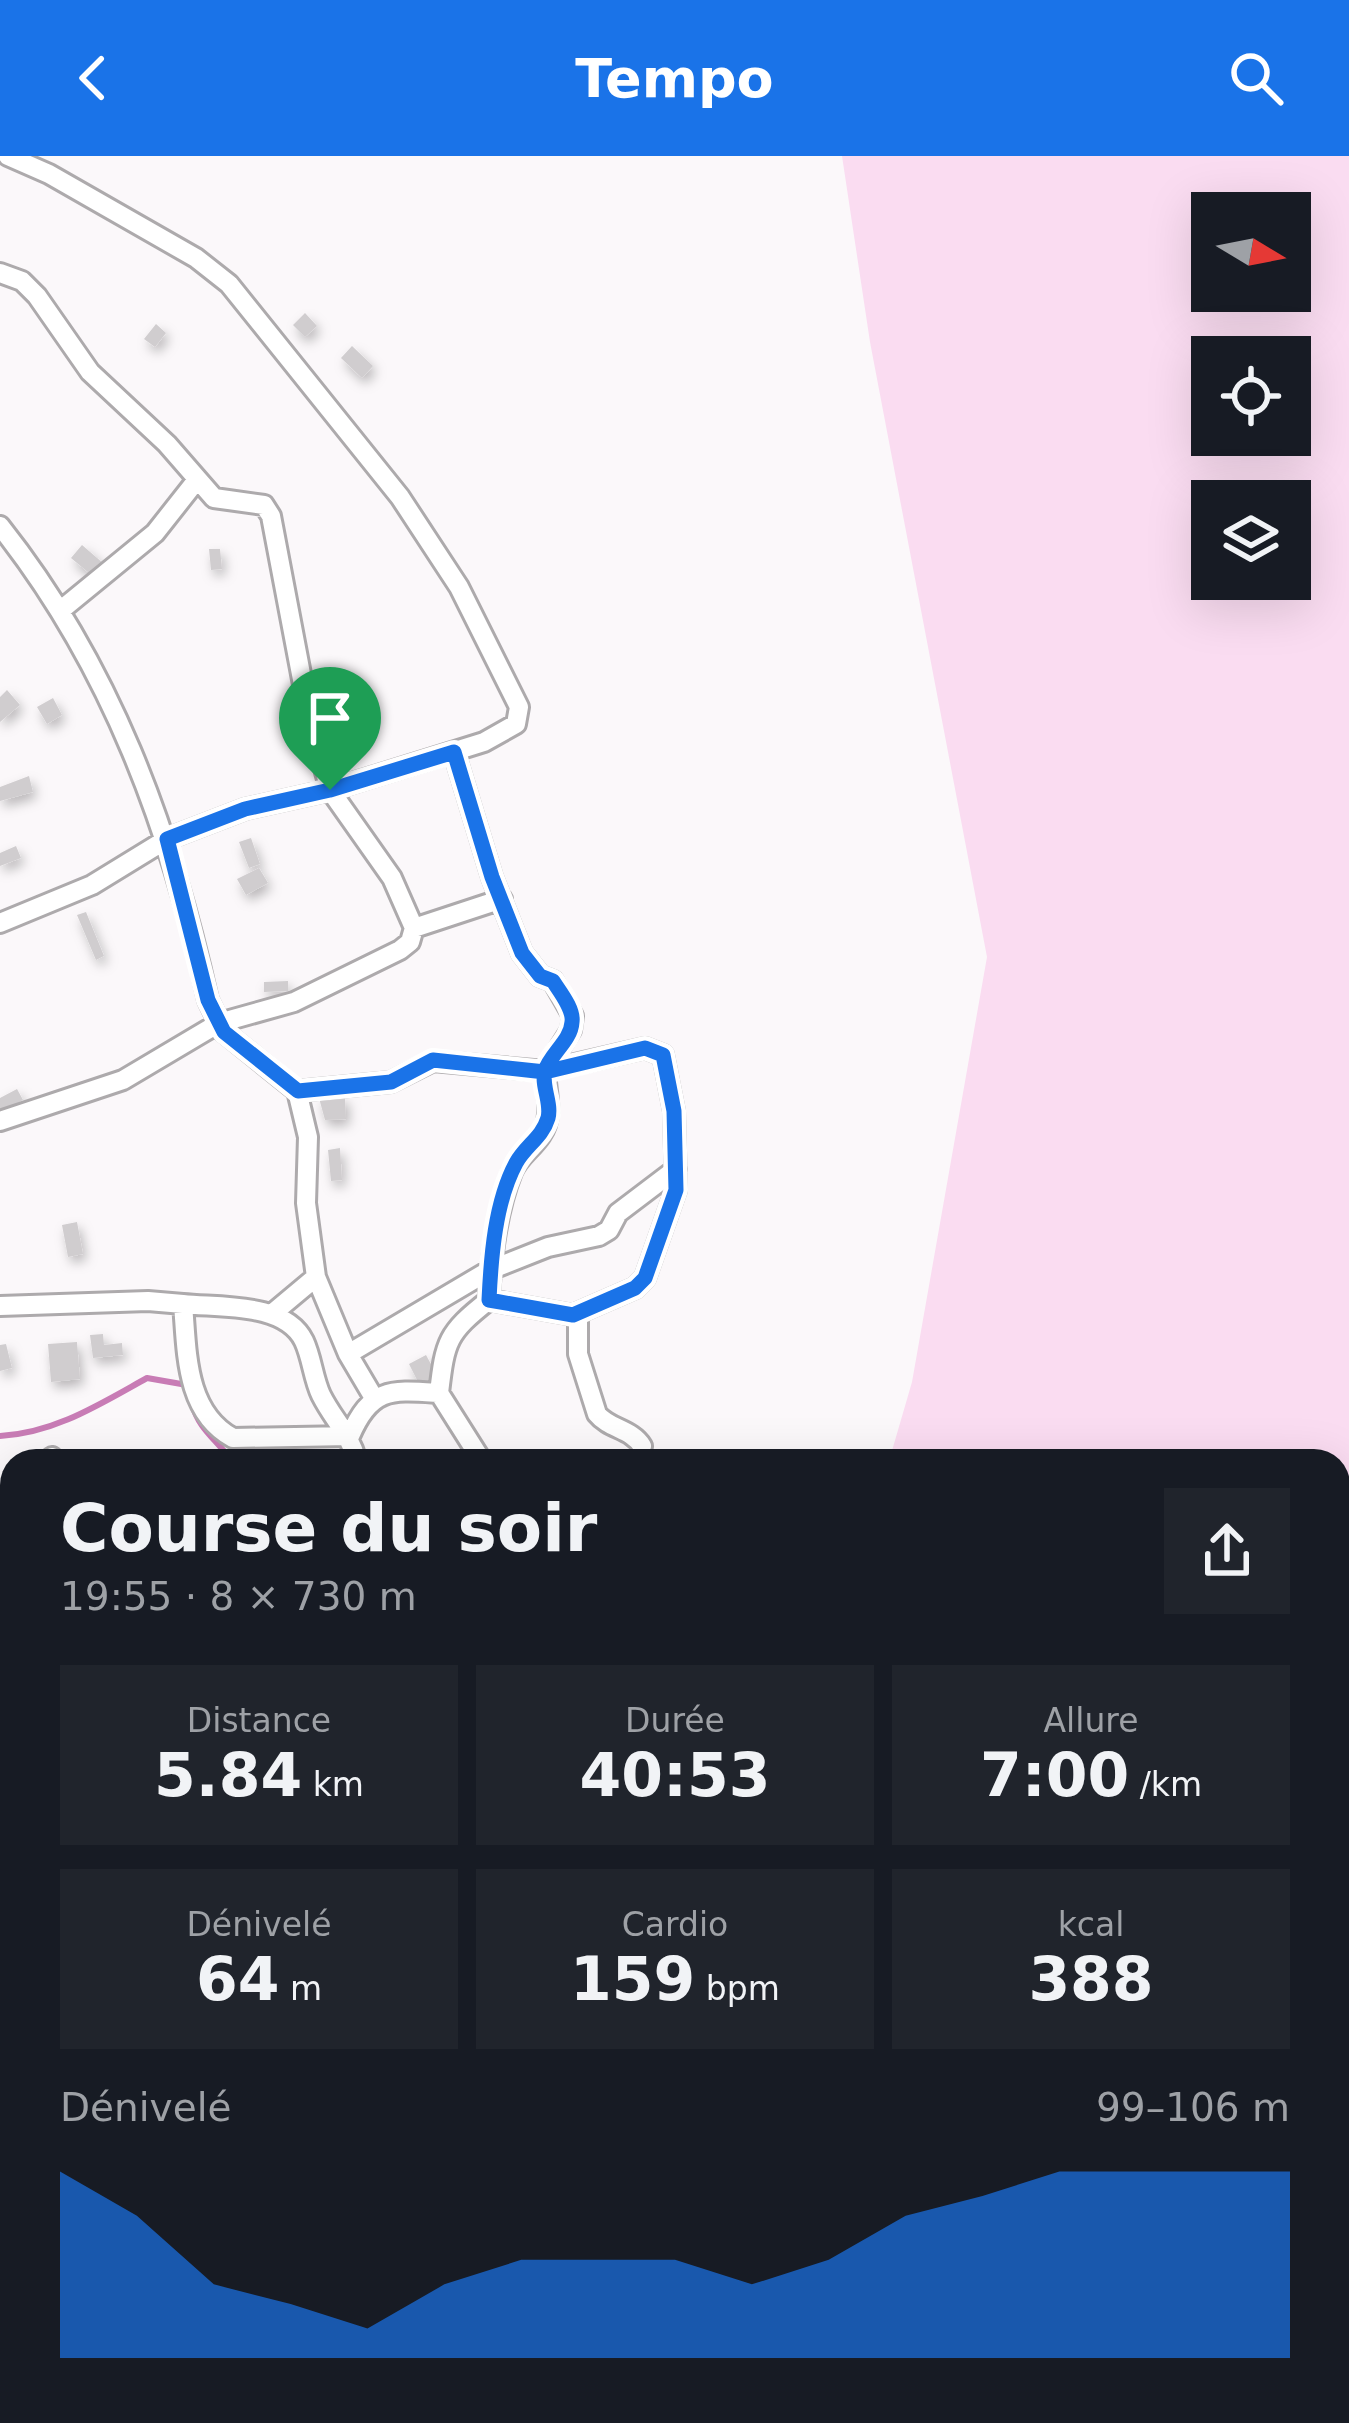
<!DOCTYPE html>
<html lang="fr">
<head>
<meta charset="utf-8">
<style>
	:root { --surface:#171b24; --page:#20242c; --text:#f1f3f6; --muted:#9ea1a6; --accent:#1a73e8 }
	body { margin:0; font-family:"DejaVu Sans",sans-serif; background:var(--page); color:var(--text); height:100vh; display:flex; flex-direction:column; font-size:45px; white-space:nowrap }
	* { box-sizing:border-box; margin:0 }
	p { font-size:39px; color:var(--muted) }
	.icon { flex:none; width:66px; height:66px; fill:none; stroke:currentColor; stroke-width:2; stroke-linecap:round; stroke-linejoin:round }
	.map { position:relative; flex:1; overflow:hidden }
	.sheet { position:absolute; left:0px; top:1293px; width:1350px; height:975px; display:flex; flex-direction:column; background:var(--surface); border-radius:36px 36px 0 0; box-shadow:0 12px 48px #0002 }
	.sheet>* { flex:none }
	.needle { width:78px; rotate:100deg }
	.controls { position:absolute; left:1191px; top:36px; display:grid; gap:24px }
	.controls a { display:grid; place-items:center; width:120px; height:120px; border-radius:0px; background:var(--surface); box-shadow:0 12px 48px #0002; font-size:60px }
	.pin { position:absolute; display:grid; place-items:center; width:102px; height:102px; color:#fff; margin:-123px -51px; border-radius:50% 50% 50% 0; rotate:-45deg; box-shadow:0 0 12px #0007 }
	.pin .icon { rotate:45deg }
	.round { display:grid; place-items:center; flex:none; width:126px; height:126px; border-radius:0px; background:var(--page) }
	.headline { display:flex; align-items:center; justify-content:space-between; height:204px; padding:0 60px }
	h1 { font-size:66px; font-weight:800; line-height:90px }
	.figures { display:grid; grid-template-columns:repeat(3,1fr); gap:18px; height:204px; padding:12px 60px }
	.figures div { display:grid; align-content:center; border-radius:0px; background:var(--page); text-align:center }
	.figures b { font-size:60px; font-weight:800 }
	.figures small { font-size:33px; font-weight:400 }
	.figures p { font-size:33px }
	.chart { height:336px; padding:24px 60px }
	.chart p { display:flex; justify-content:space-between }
	.chart svg { width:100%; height:216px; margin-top:12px; fill:var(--accent); opacity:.7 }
	header { display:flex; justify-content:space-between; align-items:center; height:156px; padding:0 60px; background:var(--accent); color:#fff; font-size:54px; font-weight:800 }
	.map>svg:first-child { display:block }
</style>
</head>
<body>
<header><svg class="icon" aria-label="back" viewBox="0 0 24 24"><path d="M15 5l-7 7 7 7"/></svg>Tempo<svg class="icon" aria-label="search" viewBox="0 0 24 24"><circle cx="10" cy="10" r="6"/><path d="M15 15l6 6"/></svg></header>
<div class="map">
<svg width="1349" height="2267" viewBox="0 0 1349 2267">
	<defs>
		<filter id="shadow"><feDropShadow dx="3.5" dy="6" stdDeviation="6" flood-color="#0004"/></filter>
	</defs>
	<rect width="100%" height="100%" fill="#fbf8fa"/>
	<path fill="#fadcf1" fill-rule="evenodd" d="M842 0H1349V2267H861L853 2256H1338V1305H889L912 1226 987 801 870 186ZM1212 57H1290V135H1212ZM1212 201H1290V279H1212ZM1212 345H1290V423H1212Z"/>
	<path fill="#c87cb5" d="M869 2256H971L975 2267H872Z"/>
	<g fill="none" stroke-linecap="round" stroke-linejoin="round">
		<path stroke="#c87cb5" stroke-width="6" d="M192 1248C199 1274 216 1283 232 1305
			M0 1280C55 1277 100 1248 147 1222L187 1229"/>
	</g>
	<path fill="#d0cdcf" filter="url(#shadow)" d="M305 157 317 170 305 181 293 169Z
		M156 168 166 177 155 191 144 183Z
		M352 190 373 210 362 222 341 202Z
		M82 389 104 408 94 421 71 402Z
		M209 393H220L222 413 211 414Z
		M7 534 20 549 0 566V541Z
		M53 542 62 559 47 568 37 551Z
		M29 620 33 636 0 645V631Z
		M251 682 260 708 249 712 239 686Z
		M16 690 21 702 0 710V697Z
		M259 712 268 727 246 739 237 723Z
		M86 756 104 800 96 804 77 759Z
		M288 825V835L264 836V826Z
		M17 933 23 944 0 956V942Z
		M345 941 346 963 325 964 319 942Z
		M340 992 342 1024 331 1025 328 994Z
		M77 1066 83 1098 68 1101 62 1069Z
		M103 1178 104 1189 122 1187 123 1199 93 1202 90 1179Z
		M77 1186 80 1223 51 1226 48 1188Z
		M6 1188 12 1212 0 1215V1189Z
		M426 1199 440 1225 422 1234 409 1208Z
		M12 1741V1782L0 1761V1748Z"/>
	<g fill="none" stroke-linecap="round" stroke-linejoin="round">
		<g stroke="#adaaac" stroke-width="24">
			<path id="minor" d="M0 117 22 125 37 140 90 216 167 288 214 342 264 349 271 360 308 555 330 634 392 722 414 772
				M0 370C111 510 170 672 208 844L219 867 294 846 400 794 410 786 414 772 502 743
				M61 454 155 377 196 325
				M0 767 92 729 167 683 245 653 330 634 484 586 516 568 519 551 459 431 400 341 229 128 196 102 49 18 8 0
				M297 935 391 926 433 905 545 915 571 874 573 860 553 825 540 820 522 797 492 721 454 596
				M0 965 123 924 219 867 224 876 297 935 308 981 306 1047 316 1121 348 1198 374 1242
				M489 1144C491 1102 496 1056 512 1016 519 1000 532 993 541 979 554 960 546 937 545 915L645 892 663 899 674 955 676 1034 645 1122 635 1132 573 1159
				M183 1148C220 1152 285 1146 304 1185 312 1202 313 1222 321 1239 334 1265 349 1276 357 1305
				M0 1150 148 1145 183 1148C187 1196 185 1256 233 1282L350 1280C371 1231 391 1234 439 1237L482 1305
				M273 1157 316 1121
				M348 1198 490 1114 548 1091 599 1080 609 1074 618 1057 676 1013
				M439 1237C445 1185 447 1177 489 1144L573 1159 578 1166V1198L597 1258C609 1273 632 1273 642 1290
				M47 1305 52 1301
				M0 1824 12 1814
				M0 1995 12 2011
				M187 2256 195 2267"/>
		</g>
		<use href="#minor" stroke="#fff" stroke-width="18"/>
	</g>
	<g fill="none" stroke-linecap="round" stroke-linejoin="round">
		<g stroke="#fff" stroke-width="24">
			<path id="route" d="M330 634 245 653 167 683 208 844 224 876 298 935 391 926 433 904 545 916 645 892 663 899 674 955 676 1034 645 1122 635 1132 573 1159 489 1144C491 1101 495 1046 516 1007 526 989 542 982 548 962 552 947 541 930 545 915 550 898 571 885 572 866 574 853 560 836 553 825L540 820 522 797 492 721 454 596 330 634"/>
		</g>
		<use href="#route" stroke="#1a73e8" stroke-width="15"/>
	</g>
</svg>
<div class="controls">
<a><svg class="needle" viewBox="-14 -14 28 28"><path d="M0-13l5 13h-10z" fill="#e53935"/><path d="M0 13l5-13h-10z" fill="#9ea1a6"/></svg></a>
<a><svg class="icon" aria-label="locate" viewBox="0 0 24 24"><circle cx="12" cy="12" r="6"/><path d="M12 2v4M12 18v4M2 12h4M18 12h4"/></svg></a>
<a><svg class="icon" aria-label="layers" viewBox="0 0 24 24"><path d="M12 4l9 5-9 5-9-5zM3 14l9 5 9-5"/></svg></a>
</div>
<div class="pin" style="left:330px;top:634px;background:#1e9e55"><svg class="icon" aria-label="arrive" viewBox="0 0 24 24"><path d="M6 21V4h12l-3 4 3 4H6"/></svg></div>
<section class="sheet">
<div class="headline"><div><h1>Course du soir</h1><p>19:55 · 8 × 730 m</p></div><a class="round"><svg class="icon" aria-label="share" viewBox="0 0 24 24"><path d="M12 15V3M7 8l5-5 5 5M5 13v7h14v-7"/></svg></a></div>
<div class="figures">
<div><p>Distance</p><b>5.84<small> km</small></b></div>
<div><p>Durée</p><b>40:53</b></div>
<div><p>Allure</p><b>7:00<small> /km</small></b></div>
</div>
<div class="figures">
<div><p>Dénivelé</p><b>64<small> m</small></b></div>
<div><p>Cardio</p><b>159<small> bpm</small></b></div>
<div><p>kcal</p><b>388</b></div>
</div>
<div class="chart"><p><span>Dénivelé</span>99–106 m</p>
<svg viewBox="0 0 160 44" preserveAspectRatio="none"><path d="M0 44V6L10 15L20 29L30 33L40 38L50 29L60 24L70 24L80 24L90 29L100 24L110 15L120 11L130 6L140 6L150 6L160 6V44z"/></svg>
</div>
</section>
</div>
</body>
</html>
